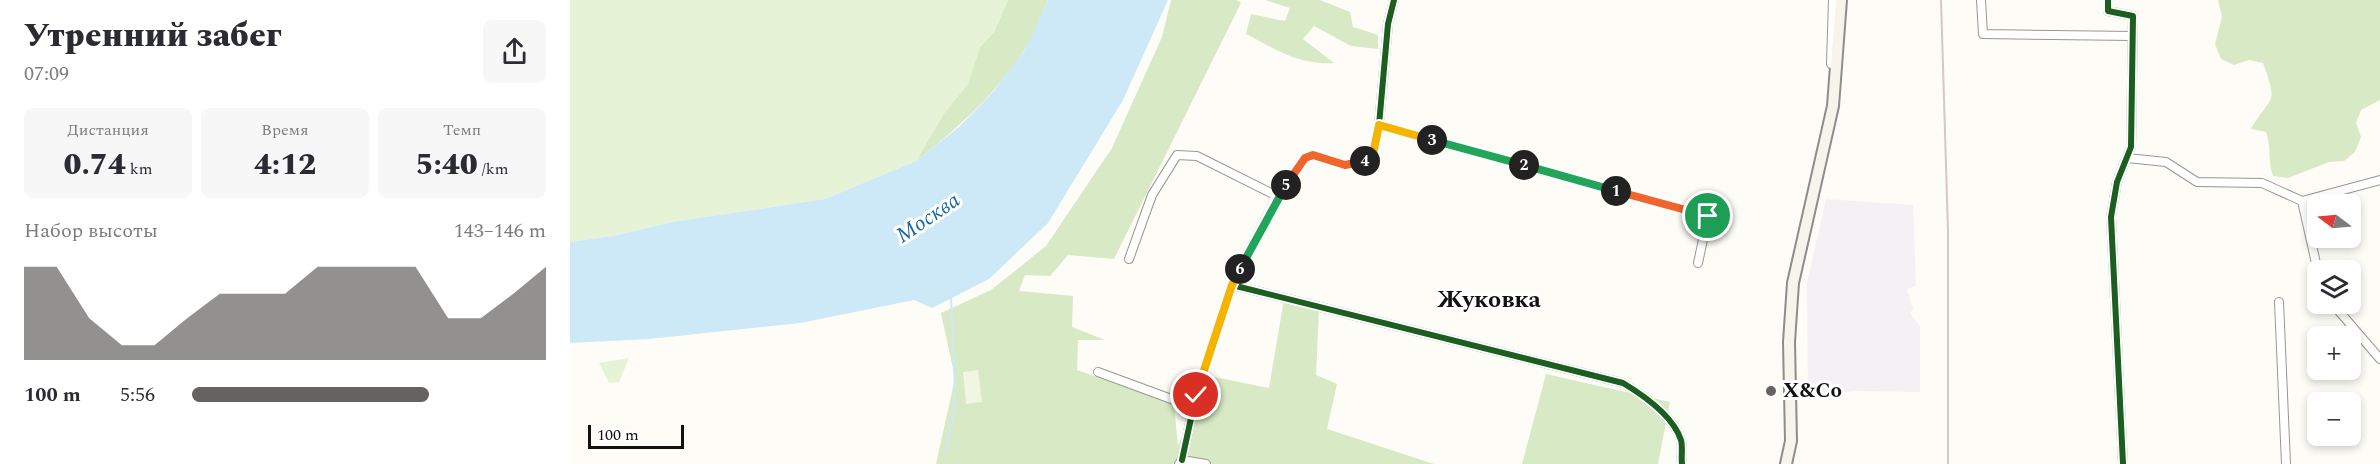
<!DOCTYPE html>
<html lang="ru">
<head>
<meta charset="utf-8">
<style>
	:root { --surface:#fff; --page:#f7f7f7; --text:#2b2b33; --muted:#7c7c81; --accent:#646362 }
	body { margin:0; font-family:Spectral,serif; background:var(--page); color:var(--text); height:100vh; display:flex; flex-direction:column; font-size:22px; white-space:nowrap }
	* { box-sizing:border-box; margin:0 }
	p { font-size:20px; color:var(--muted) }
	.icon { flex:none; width:33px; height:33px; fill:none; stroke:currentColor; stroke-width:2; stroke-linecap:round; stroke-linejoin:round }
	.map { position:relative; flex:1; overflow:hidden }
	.drawer { display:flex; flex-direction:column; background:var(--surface); width:570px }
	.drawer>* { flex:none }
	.needle { width:39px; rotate:286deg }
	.fabs { position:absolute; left:1737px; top:194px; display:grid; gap:12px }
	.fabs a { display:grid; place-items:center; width:54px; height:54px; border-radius:9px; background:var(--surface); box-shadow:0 3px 9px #0003; font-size:30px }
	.scale { position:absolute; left:18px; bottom:15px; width:96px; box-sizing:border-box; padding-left:6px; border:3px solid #111; border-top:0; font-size:16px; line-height:21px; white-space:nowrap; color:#111; -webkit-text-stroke:4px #fff; paint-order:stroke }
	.pin { position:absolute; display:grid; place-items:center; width:51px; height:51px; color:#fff; margin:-26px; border:3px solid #fff; border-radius:50%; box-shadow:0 2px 6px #0007 }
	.km { position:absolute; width:30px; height:30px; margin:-15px; border-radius:50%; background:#222; color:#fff; font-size:16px; line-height:30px; text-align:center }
	.round { display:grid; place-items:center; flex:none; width:63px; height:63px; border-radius:9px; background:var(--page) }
	.summary { display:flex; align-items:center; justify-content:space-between; height:102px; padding:0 24px }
	h1 { font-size:33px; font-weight:800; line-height:45px }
	.figures { display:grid; grid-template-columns:repeat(3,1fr); gap:9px; height:102px; padding:6px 24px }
	.figures div { display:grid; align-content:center; border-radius:9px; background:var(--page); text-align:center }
	.figures b { font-size:30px; font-weight:800 }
	.figures small { font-size:16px; font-weight:400 }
	.figures p { font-size:16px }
	.chart { height:168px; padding:12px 24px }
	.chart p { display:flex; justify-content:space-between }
	.chart svg { width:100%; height:108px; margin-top:6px; fill:var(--accent); opacity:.7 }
	ul { padding:0 24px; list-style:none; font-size:20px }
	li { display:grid; grid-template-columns:96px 72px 1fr; align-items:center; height:45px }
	li i { height:15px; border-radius:8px; background:var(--accent) }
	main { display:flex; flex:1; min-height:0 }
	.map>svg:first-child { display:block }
</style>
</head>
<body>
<main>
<section class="drawer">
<div class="summary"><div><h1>Утренний забег</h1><p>07:09</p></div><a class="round"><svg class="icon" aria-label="share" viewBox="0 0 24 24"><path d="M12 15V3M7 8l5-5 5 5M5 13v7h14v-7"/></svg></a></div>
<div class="figures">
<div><p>Дистанция</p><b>0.74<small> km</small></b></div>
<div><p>Время</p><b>4:12</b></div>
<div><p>Темп</p><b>5:40<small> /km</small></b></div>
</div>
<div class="chart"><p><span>Набор высоты</span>143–146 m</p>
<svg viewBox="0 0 160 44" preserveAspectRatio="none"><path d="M0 44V6L10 6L20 27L30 38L40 38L50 27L60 17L70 17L80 17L90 6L100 6L110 6L120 6L130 27L140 27L150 17L160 6V44z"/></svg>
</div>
<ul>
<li><b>100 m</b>5:56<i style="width:67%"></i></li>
</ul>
</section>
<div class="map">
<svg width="1810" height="464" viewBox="0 0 1810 464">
	<rect width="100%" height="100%" fill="#fdfcf7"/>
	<path fill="#f5f0f3" d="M1256 199 1343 205 1346 286 1337 289 1343 309 1340 313 1350 326V392L1286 391 1238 396 1237 283Z"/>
	<path fill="#e7f3d7" d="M0 0H438L424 32 410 47 398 84 375 112 346 161 255 199 102 222 43 236 0 242Z
		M59 358 49 382 39 383 29 363Z"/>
	<path fill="#d8eac5" d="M438 0H478C470 17 464 36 454 51 425 95 387 129 346 161L375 112 398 84 410 47 424 32Z
		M601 0H667L671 3 544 259 498 255 480 276 455 275 449 291 503 296 502 327 535 340H508L507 370 604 404 608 446 639 376 699 388 714 299 749 309 746 375 767 384 757 429 864 464H366L385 378 371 313 421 290 476 246 542 148 592 37Z
		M695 0H750L780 12 783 27 808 35V49L781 46 744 26 733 39 764 63C729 65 707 50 676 34L681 14 715 21 720 8Z
		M1648 0H1810V100L1791 110 1786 123 1791 137 1785 152 1774 161 1759 162 1718 178 1703 176C1697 159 1702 148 1696 132L1681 129C1701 94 1709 107 1693 63L1679 60 1664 65 1651 59 1645 44 1652 17Z
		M976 374 1100 402 1088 464H952Z"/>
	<path fill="#f0f6e1" d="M408 370 412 402 396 404 393 372Z"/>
	<path fill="#cde8f7" d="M478 0H598L553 100 478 223 419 279 362 308 344 300 230 323 79 339 0 343V242L43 236 102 222 255 199 346 161 389 127 424 91 455 50Z"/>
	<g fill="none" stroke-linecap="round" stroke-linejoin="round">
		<path stroke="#cde8f7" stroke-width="2" d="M375 452 383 418 385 391 381 297"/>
		<g stroke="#979795" stroke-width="10">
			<path id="street" d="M1411 0 1413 34 1563 36
				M1538 0V11L1563 16 1561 147 1547 182 1541 217 1553 464
				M1261 64 1263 0
				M809 125 1138 216 1128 263
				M1557 158 1596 162 1627 182 1692 183 1732 201 1810 180
				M1732 201 1748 272
				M559 259 582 195 607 155 627 156 707 196
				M662 285 1053 383C1073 395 1103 416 1111 440 1113 447 1111 457 1112 464
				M1709 302 1716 464
				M1762 303 1810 359
				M528 372 623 407
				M612 460 626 395 662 285 707 196 735 158 743 155 775 165 796 161 803 155 809 125 818 24 824 0
				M609 464 612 460 636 464"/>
		</g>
		<g stroke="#8e8d8b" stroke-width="14">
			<path id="secondary" d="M1216 464 1221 441 1219 342 1223 283 1263 106 1271 0"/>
		</g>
		<use href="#street" stroke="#fffffe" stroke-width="8"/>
		<use href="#secondary" stroke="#f6f4eb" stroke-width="10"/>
		<path stroke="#d9c6c7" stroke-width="2" d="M1371 0 1378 231V464"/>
		<g stroke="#fff" stroke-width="10">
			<path id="cycleway" d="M1538 0V11L1563 16 1561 147 1547 182 1541 217 1553 464
				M662 285 1053 383C1073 395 1103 416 1111 440 1113 447 1111 457 1112 464
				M612 460 626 395 662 285 707 196 735 158 743 155 775 165 796 161 803 155 809 125 818 24 824 0"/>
		</g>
		<use href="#cycleway" stroke="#1b5e20" stroke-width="6"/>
	</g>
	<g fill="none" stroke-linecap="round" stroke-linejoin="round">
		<g stroke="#fff" stroke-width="12">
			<path id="split-1" d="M1046 191 1138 216"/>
		</g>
		<g stroke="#fff" stroke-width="12">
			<path id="split-2" d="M954 165 1046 191"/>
		</g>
		<g stroke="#fff" stroke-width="12">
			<path id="split-3" d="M862 140 954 165"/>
		</g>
		<g stroke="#fff" stroke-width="12">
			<path id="split-4" d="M795 161 803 154 809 125 862 140"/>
		</g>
		<g stroke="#fff" stroke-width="12">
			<path id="split-5" d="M716 185 735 158 743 155 775 165 795 161"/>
		</g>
		<g stroke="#fff" stroke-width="12">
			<path id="split-6" d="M670 269 716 185"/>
		</g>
		<g stroke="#fff" stroke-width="12">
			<path id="split-7" d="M638 358 662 285 670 269"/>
		</g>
		<g stroke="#fff" stroke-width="12">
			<path id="split-8" d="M626 395 638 358"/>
		</g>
		<use href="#split-1" stroke="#f0652b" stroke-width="8"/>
		<use href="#split-2" stroke="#22a559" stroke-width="8"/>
		<use href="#split-3" stroke="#22a559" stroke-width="8"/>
		<use href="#split-4" stroke="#f5b400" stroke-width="8"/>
		<use href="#split-5" stroke="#f0652b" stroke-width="8"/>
		<use href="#split-6" stroke="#22a559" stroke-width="8"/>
		<use href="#split-7" stroke="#f5b400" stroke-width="8"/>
		<use href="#split-8" stroke="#f5b400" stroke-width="8"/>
	</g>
	<circle fill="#646362" stroke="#fff" stroke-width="2" cx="1201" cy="391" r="6"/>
	<g text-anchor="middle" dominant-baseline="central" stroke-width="6" stroke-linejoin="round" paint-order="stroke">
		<g font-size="21" font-weight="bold" fill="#111" stroke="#fff" text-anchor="start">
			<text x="1213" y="391">X&amp;Co</text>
		</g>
		<g font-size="22" font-style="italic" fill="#1768a6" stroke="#fff">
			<text transform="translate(358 218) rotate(-34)">Москва</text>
		</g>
		<g font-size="24" font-weight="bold" fill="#111" stroke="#fff">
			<text x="919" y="300">Жуковка</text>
		</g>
	</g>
</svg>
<div class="fabs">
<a><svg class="needle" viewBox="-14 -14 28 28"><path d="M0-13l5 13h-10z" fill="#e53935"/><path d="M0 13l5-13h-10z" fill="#7c7c81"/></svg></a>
<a><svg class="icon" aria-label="layers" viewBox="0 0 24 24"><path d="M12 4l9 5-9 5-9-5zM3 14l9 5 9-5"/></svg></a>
<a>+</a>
<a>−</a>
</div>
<div class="scale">100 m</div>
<div class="pin" style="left:1138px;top:216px;background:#1e9e55"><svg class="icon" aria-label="arrive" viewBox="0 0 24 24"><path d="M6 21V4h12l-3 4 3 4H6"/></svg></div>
<div class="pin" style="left:626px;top:395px;background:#d93025"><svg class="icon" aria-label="check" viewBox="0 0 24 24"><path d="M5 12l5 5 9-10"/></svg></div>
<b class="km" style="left:1046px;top:191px">1</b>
<b class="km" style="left:954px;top:165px">2</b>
<b class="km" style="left:862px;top:140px">3</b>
<b class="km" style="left:795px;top:161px">4</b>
<b class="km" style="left:716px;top:185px">5</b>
<b class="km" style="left:670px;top:269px">6</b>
</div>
</main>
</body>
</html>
